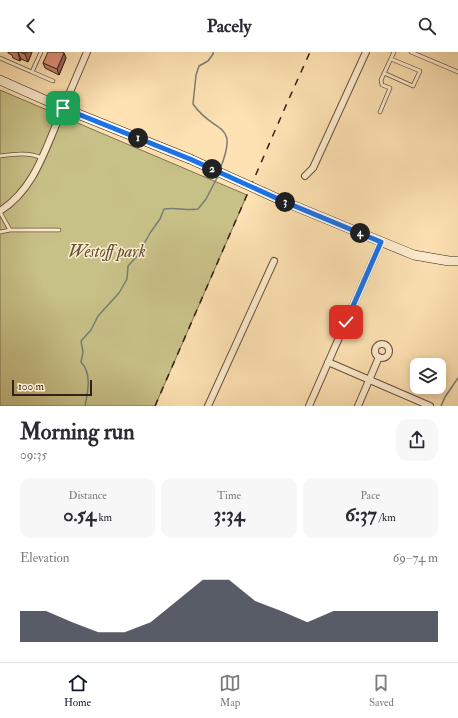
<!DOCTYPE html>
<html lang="en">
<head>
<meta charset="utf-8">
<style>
	:root { --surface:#fff; --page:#f7f7f7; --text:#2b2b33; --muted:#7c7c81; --line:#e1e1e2; --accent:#111827 }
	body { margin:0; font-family:"IM FELL Double Pica",serif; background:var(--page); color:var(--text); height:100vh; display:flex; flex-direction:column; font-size:15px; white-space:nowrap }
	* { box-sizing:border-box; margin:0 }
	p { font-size:13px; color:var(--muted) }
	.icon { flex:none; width:22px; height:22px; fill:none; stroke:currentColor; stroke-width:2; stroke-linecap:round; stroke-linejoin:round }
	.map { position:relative; height:354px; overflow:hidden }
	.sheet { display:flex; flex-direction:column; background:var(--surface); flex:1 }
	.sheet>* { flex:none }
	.fabs { position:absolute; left:410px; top:306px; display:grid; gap:8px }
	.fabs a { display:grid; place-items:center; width:36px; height:36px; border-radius:8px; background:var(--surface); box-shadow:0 2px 10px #0003; font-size:20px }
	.scale { position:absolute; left:12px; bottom:10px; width:80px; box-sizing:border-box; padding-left:4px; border:2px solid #332017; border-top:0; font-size:11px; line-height:14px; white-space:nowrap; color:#332017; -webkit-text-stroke:3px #feecce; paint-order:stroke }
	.pin { position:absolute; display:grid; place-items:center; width:34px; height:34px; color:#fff; margin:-17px; border-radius:8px; box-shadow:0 2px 6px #0006 }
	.km { position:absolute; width:20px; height:20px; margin:-10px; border-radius:50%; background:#222; color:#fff; font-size:11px; line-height:20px; text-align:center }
	.round { display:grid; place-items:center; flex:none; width:42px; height:42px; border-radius:12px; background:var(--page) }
	.overview { display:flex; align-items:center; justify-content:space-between; height:68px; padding:0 20px }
	h1 { font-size:22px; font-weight:700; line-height:30px }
	.stats { display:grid; grid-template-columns:repeat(3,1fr); gap:6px; height:68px; padding:4px 20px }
	.stats div { display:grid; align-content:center; border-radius:10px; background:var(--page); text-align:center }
	.stats b { font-size:20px; font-weight:700 }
	.stats small { font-size:11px; font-weight:400 }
	.stats p { font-size:11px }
	.chart { height:112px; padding:8px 20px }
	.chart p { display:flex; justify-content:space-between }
	.chart svg { width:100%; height:72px; margin-top:4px; fill:var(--accent); opacity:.7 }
	header { display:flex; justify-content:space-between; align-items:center; height:52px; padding:0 20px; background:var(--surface); font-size:18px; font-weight:700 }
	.dock { display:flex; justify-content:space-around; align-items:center; height:56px; border-top:1px solid var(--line); background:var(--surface); font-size:11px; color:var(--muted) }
	.dock a { display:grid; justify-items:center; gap:2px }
	.dock .active { color:var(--accent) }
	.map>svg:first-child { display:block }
</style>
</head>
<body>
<header><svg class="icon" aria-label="back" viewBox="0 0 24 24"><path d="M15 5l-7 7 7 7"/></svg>Pacely<svg class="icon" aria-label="search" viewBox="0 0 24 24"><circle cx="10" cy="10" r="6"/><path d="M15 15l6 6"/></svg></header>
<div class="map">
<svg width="458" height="354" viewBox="0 0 458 354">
	<rect width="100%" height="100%" fill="#fee2b3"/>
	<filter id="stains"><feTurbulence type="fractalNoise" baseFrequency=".005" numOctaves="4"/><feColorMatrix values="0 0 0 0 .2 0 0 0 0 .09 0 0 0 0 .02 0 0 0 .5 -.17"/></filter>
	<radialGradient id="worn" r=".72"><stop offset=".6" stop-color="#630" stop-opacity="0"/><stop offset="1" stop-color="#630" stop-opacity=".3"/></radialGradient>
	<path fill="#c8c187" stroke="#7e704f" d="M0 38 247 143 155 354H0Z"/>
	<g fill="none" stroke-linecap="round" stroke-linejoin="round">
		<path stroke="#777d78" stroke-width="1.5" d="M213 0V2L208 9 199 14 196 23 193 52C214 83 240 68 220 117
			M85 354C88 339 92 322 81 310L83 300 81 289 91 278 98 264 119 241 127 227 128 214 138 203 150 181 160 167 164 157C176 155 186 159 198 157L206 147 218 124
			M441 354 445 345 458 326"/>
		<g stroke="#66503e" stroke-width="4.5">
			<path id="service" d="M411 0 458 20
				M0 6 32 20 41 0
				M32 20 53 29
				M384 21 413 34 420 19 391 7
				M380 60 390 36 382 33 381 28 394 0
				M0 104C15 102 28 100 42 106
				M0 160 10 178
				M0 180 10 178H59"/>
		</g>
		<g stroke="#66503e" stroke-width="8">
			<path id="minor" d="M305 124 313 116 366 0
				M0 159C33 138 44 101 58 68 68 45 77 23 87 0
				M375 299a7 7 0 1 1 14 0a7 7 0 1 1-14 0Z
				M328 310 430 354
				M208 354 274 209
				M309 354 381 190
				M358 354 379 305"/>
		</g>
		<g stroke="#332017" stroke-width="10">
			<path id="secondary" d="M0 28 63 56 190 107
				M285 150 414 203 449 209H458"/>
		</g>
		<use href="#service" stroke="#feecce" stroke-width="3"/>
		<use href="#minor" stroke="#feecce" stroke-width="6"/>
		<use href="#secondary" stroke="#feecce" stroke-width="9"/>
		<path stroke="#332017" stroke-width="1.5" stroke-dasharray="7 7" stroke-linecap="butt" d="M155 354 284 58 310 0"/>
		<g stroke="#332017" stroke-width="10" stroke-linecap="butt">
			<path id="secondary-bridge" d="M190 107 285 150"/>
		</g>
		<use href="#secondary-bridge" stroke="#feecce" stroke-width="9"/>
	</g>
	<path fill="#c17e6a" stroke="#332017" d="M8 0H32L28 10 21 7 20 9 13 6 12 3 8 1Z
		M64 1 66 6 59 23 45 16 43 11Z"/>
	<path fill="#9d6656" stroke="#332017" d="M18 0 21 7 20 9 18 1Z
		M26 0H32L28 10 25 2Z
		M64 1 66 6 59 23 57 17Z"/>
	<path fill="#e0927b" stroke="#332017" d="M20 0H26L25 2Z
		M48 0H62L64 1 57 17 43 11Z"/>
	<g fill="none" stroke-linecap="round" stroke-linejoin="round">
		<g stroke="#fff" stroke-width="8">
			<path id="route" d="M63 56 190 107 285 150 381 190 346 270"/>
		</g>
		<use href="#route" stroke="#1a73e8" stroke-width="5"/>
	</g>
	<g text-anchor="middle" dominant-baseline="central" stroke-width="3" stroke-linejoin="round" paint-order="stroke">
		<g font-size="17" font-style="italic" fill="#605039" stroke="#feecce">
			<text x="107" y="199">Westoff park</text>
		</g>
	</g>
	<rect width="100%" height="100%" filter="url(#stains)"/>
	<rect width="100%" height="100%" fill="url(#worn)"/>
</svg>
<div class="fabs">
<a><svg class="icon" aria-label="layers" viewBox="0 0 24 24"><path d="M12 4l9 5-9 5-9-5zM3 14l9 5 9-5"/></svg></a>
</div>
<div class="scale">100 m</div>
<div class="pin" style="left:63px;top:56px;background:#1e9e55"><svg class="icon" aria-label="arrive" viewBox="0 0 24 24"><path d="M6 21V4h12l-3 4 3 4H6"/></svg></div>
<div class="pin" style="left:346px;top:270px;background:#d93025"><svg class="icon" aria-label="check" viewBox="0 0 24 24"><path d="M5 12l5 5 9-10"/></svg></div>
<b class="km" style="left:138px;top:86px">1</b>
<b class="km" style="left:212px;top:117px">2</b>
<b class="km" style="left:285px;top:150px">3</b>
<b class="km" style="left:360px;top:181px">4</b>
</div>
<section class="sheet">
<div class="overview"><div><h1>Morning run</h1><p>09:35</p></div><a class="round"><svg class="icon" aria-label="share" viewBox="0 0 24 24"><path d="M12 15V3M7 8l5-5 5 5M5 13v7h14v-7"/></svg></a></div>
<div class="stats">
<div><p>Distance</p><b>0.54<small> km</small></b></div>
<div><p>Time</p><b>3:34</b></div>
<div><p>Pace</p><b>6:37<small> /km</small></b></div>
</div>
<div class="chart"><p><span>Elevation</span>69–74 m</p>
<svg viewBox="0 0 160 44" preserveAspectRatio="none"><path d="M0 44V25L10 25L20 32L30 38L40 38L50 32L60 19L70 6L80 6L90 19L100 25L110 32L120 25L130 25L140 25L150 25L160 25V44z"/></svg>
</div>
</section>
<nav class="dock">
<a class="active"><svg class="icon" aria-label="home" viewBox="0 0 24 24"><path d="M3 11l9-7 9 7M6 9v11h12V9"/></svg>Home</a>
<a><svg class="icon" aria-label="map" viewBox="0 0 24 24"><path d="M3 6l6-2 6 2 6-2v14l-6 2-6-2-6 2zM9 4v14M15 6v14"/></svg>Map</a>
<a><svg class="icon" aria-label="saved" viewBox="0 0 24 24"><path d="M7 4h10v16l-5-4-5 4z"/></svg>Saved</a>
</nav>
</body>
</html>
